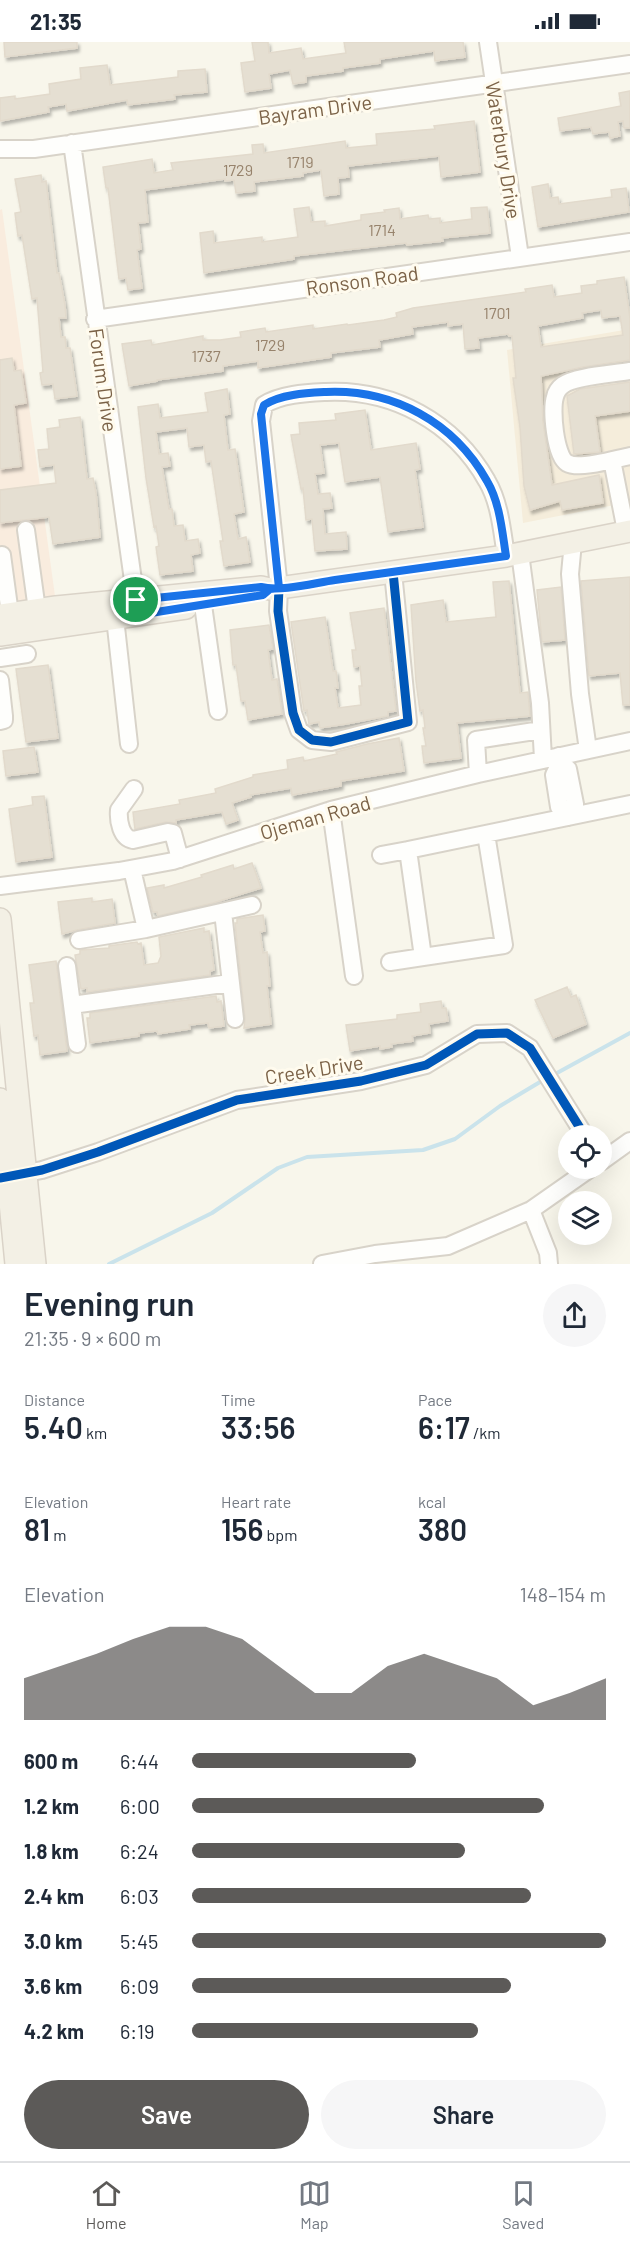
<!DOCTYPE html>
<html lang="en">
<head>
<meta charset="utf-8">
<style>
	:root { --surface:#fff; --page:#f6f6f7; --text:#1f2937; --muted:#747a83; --line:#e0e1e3; --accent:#5c5a58 }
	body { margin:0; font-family:Barlow,sans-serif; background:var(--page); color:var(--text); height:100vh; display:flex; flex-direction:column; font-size:22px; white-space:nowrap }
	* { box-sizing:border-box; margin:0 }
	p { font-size:20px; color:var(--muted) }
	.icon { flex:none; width:33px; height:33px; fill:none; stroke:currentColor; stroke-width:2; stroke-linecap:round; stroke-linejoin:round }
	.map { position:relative; height:1222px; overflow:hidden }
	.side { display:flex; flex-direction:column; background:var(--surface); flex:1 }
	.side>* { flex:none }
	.fabs { position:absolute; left:558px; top:1083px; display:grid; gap:12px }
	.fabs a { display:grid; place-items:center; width:54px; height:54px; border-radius:50%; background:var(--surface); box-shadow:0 6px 24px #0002; font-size:30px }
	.pin { position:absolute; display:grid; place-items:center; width:51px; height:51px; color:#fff; margin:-26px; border:3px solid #fff; border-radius:50%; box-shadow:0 2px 6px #0007 }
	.round { display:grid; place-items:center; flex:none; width:63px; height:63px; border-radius:32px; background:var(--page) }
	.summary { display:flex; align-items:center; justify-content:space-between; height:102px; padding:0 24px }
	h1 { font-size:33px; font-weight:600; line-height:45px }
	.metrics { display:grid; grid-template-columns:repeat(3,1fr); gap:9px; height:102px; padding:6px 24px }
	.metrics div { display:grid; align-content:center }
	.metrics b { font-size:30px; font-weight:600 }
	.metrics small { font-size:16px; font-weight:400 }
	.metrics p { font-size:16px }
	.chart { height:168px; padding:12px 24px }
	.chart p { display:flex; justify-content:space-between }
	.chart svg { width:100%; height:108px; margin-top:6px; fill:var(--accent); opacity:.7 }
	.action { display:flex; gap:12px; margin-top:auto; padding:12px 24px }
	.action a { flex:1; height:69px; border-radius:36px; background:var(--accent); color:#fff; font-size:24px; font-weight:600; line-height:69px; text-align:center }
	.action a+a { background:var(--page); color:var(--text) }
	ul { padding:0 24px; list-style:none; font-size:20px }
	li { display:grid; grid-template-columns:96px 72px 1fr; align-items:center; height:45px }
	li i { height:15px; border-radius:8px; background:var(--accent) }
	.status { display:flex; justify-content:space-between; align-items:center; height:42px; padding:0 30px; background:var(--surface); direction:ltr }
	.status svg { height:16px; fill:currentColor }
	.dock { display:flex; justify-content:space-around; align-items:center; height:84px; border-top:2px solid var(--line); background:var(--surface); font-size:16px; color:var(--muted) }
	.dock a { display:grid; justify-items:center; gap:3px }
	.dock .on { color:var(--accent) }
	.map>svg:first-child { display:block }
</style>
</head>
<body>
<div class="status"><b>21:35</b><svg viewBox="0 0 49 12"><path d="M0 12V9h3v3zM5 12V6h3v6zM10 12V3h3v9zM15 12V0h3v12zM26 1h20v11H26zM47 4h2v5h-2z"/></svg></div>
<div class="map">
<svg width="630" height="1222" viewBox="0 0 630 1222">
	<defs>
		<filter id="shadow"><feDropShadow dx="2" dy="3.5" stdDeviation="1.5" flood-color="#0004"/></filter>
	</defs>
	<rect width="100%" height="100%" fill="#f8f6eb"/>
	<path fill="#f5eddb" d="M630 287V460L523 481 507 308Z"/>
	<path fill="#f9ecde" d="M2 167 55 554 0 564V168Z"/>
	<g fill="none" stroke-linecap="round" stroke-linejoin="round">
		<path stroke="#cae3eb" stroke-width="4" d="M557 1031 630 991
			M109 1222 212 1171 278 1126 307 1115 423 1108 455 1097 500 1064 540 1040"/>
	</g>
	<path fill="#e5dfd2" stroke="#e2dacc" stroke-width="1.5" fill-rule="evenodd" filter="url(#shadow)" d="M4 0H77V6L5 15Z
		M252 0H268L269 11 301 6 303 17 346 11 344 0H463L465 15 435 19 434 9 380 17V21L343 26V29L306 34V40L293 42 290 28 269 32 271 46 245 50 241 21 255 19Z
		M107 23 110 43 178 35V29L205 27 207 50 174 53 175 57 128 63 127 58 67 69 66 62 48 65 49 70 0 79V56L15 54V57L50 52 49 42 81 37 80 26Z
		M630 49V86H624L623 79 618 80 620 94 610 96 609 90 593 92 591 85 560 89 558 76 621 64 619 51Z
		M474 79 480 130 441 135 439 114 348 124 349 135 338 136 339 152 324 154 321 128 303 131V134L254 140 255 149 236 151 234 138 225 139V137L145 148 148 180 138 181 141 207 137 208 142 246 128 248 126 236 119 237 108 146H106L103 125 152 117 154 131 173 128 171 121 253 112 252 103 263 102 264 111 345 99 346 106 377 103 376 92 435 87 434 84Z
		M41 133 42 140 46 139 57 231H59L65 263 66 276H59L61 295H65L66 306H70L77 354 55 357 53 342 42 343 40 331 43 330 37 256 32 257 22 193 18 194 15 171 21 170 15 137Z
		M548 142 550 156 558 155 559 162 612 155 611 148 626 146 629 170 538 185 532 145Z
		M309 165 311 180 325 179V184L361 178V173L385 170 384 168 399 166 400 177 428 173 429 177 440 176V181L472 177 471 166 487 165 490 191 442 196 443 199 407 203 406 201 294 214V217L204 231 200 191 213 189 214 201 262 195V200L298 195 294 167Z
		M624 235 630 276V318L583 325 541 334 543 380 552 443 599 433 603 461 562 468 560 459 530 468 524 444 520 385 513 336H516L512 294H509L508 292 478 296 479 306 465 307 463 282 448 284V280L412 285 413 292 379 298 380 305 331 311V315L258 326V319L223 324V329L157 338V339L129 344 122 302 151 298 152 303 203 294V298H220L241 295 240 290 265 286 266 290 313 283V287L347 282 348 283 384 278 397 275 396 271 413 266 526 250 525 247 552 243 554 255 582 251 581 244 597 242V239ZM601 268 602 276 620 274 623 293 541 305 538 284 583 276 582 271Z
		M12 316 14 329 21 328 26 361 14 363 21 424 0 427V318Z
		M630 340V369L595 374 600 410 574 412 567 354 580 347Z
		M227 347 230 372 224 373 228 408 235 407 244 470 234 472 238 497 246 495 250 520 224 524 220 499H223L211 419 206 420 204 403 189 405 187 386 156 390 159 412 168 411 170 424 162 425 169 467H172L174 484 183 483 185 499 198 497 200 511 191 513 193 529 160 533 156 505 159 504 156 484 154 485 146 436 138 365 158 362 160 376 208 370 205 351Z
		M365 368 371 408 416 401 420 427 415 428 423 485 388 490 380 435 345 440 339 401 320 403 324 431 315 432 318 452 330 451 332 466 323 467 325 492 346 490 347 507 315 509 312 477 306 478 303 446 301 447 291 393 300 392 299 381 336 378 335 372Z
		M80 375 87 437 93 436 96 451 100 495 53 502 49 475 0 481V448L56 441 54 423 40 425 38 408 49 407 47 387 60 385 59 378Z
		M630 535V663H623L620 631 589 634 581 539Z
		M509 539 520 651 528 650 530 674 457 681 461 716 424 721 422 704H426L423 686H425L423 668 420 669 416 639 411 563 443 558 446 580 496 575 493 540Z
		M561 545 565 598 542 600 537 548Z
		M384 566 396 669 388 670V674L346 682 320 686 319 680 309 682 307 668 304 669 291 580 325 575 333 629H336L338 646H335L338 666 361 663 359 644H362L360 624 354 625 352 608H356L350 571Z
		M269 583 273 607 268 608 272 638 277 637 282 672 248 678 245 659H241L236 623H233L230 588Z
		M48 623 58 696 26 700 16 627Z
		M399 696 404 729 341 739V744L292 753 291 746 250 753 251 755 232 761 238 778 226 782 222 770 176 778V781L166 780 135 787 133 770 180 762 179 758 216 751 215 747 253 735V733L288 727 287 718 303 715 304 719 337 712 336 710 367 702Z
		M34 705 38 730 6 734 3 709Z
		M44 754 52 815 16 820 9 767 33 763 32 755Z
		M252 821 261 846 213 861 158 874 157 870H153L147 846 164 843V846L202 835 201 833 233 823 234 827Z
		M92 856V860L112 857 115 881 77 888 62 892 58 860Z
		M263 873 265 889 260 890 263 911 267 910 270 944H267L271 982 244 986 245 976 235 881H237V877Z
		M204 886V890L209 889 214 928 210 929V933L87 950V946L81 947 75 913 80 912V908L109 906V904L137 900 138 902 141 901 144 923 158 921 161 914 159 895Z
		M56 919 67 1009 40 1013 38 993 34 994 30 961H34L29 923Z
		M567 945 571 955 576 953 586 982 553 996 535 958Z
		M216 954 217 960 221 959 224 984 209 986 208 981 189 983 190 987 158 992 157 989 139 991V994L90 1001 87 976H90V971Z
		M441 959 442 966H446L448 979 429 982 430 991 412 994 413 999 391 1002 392 1005 380 1007V1004L350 1009 346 983 397 977V973L421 970 420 962Z"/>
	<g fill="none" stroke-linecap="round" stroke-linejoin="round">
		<g stroke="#d8d3c9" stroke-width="20">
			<path id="minor" d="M488 0 520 215
				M72 101 137 567
				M0 107H34L630 22
				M95 277 630 200
				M630 329C613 332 575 334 563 343 559 346 556 350 555 355 551 367 555 414 567 421 579 428 615 417 630 414
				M612 418 626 489
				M26 488 37 568
				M573 500 570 532 580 652 588 708
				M520 511 540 661 543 717
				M0 514 2 513 10 572
				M393 530 408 680 331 700 312 698 299 688 293 671 278 569 279 546 261 379 264 363C281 352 307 351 326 350 393 347 454 380 487 439 500 461 502 489 506 514
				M203 563 218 669
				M115 576 129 702
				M0 616 27 612
				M0 638 4 674V678L0 679
				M559 714 560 721 554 733 559 765 567 768 568 775
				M560 721 568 727 575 762 567 768
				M478 732 476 698 541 688
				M134 747 119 768C118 779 121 796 133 798L168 790 173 791 180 817
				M331 768 354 934
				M486 792 504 903 423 915 408 808 630 762
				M381 813 408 808
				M132 827 146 887
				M0 844 119 829 173 819 331 768 478 732 630 699
				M223 870 235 977
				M79 898 146 887 252 863
				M390 920 423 915
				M67 924 77 1002
				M72 963 230 941
				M602 1119 630 1099
				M15 1133 42 1128 98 1110 237 1058 361 1039 426 1023 477 992 507 991 530 1006 585 1094
				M531 1168 548 1211 549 1222
				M322 1222 375 1212 448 1204 531 1168 591 1126"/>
		</g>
		<g stroke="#dad3c8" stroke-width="24">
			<path id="major" d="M0 573 56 565 261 545 270 547 279 546 506 514 630 489
				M0 593 186 566
				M0 877 35 1222
				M0 1057 16 1222"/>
		</g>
		<use href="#minor" stroke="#fefefc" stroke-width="16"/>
		<use href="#major" stroke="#f3f0e5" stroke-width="21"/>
		<g stroke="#fffbee" stroke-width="13">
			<path id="cycleway" d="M393 530 408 680 331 700 312 698 299 688 293 671 278 569 279 546 261 379 264 363C281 352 307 351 326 350 393 347 454 380 487 439 500 461 502 489 506 514
				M0 1136 42 1128 98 1110 237 1058 361 1039 426 1023 477 992 507 991 530 1006 585 1094"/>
		</g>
		<use href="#cycleway" stroke="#0057b8" stroke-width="9"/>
	</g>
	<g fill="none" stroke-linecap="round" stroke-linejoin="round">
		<g stroke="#fff" stroke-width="12">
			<path id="route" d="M136 558 261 545C281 550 314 541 335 538 392 530 449 522 506 514 502 489 500 461 487 439 454 380 393 347 326 350 307 351 281 352 264 363L261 372 279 546 270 547 263 553 138 573 136 558"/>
		</g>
		<use href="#route" stroke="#1a73e8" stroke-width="8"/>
	</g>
	<g text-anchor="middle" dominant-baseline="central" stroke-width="6" stroke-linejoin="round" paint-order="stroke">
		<g font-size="16" fill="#97836c">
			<text x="300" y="119">1719</text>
			<text x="238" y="127">1729</text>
			<text x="382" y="187">1714</text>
			<text x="497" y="270">1701</text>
			<text x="270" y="302">1729</text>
			<text x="206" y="313">1737</text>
		</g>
		<g font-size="20" fill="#7b6247" stroke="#fffbee">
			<text transform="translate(315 67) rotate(-8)">Bayram Drive</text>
			<text transform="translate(504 108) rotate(81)">Waterbury Drive</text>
			<text transform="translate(362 238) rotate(-8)">Ronson Road</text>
			<text transform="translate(104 338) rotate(82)">Forum Drive</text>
			<text transform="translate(315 775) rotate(-16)">Ojeman Road</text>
			<text transform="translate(314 1027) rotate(-9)">Creek Drive</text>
		</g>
	</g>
</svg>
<div class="fabs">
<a><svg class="icon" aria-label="locate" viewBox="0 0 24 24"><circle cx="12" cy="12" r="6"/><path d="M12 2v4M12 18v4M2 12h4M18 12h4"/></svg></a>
<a><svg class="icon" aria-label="layers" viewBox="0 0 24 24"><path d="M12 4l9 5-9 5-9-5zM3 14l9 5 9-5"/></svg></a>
</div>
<div class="pin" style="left:136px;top:558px;background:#1e9e55"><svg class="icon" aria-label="arrive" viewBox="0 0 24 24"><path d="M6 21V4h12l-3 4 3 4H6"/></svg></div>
</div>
<section class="side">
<div class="summary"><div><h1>Evening run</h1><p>21:35 · 9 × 600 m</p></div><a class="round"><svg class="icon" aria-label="share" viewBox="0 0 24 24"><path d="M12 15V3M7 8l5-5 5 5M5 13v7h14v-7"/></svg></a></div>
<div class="metrics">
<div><p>Distance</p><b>5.40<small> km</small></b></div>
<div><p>Time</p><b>33:56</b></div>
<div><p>Pace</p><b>6:17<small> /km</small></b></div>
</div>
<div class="metrics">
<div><p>Elevation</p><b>81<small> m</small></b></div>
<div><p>Heart rate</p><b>156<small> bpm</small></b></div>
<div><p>kcal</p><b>380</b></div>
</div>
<div class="chart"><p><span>Elevation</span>148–154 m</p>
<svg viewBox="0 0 160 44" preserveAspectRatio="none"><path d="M0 44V27L10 22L20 17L30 11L40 6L50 6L60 11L70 22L80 33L90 33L100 22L110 17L120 22L130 27L140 38L150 33L160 27V44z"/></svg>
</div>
<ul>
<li><b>600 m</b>6:44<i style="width:54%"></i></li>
<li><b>1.2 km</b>6:00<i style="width:85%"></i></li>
<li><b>1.8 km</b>6:24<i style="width:66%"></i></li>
<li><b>2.4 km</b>6:03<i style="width:82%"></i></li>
<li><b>3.0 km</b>5:45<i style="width:100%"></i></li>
<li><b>3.6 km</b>6:09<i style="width:77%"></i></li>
<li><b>4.2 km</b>6:19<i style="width:69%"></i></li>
</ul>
<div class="action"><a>Save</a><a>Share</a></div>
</section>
<nav class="dock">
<a class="on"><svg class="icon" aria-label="home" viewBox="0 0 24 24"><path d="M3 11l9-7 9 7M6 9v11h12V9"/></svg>Home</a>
<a><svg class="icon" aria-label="map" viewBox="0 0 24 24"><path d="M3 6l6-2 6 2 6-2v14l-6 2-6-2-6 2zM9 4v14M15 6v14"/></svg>Map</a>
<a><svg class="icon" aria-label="saved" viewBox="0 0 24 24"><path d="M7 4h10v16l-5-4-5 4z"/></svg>Saved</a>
</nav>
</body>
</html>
